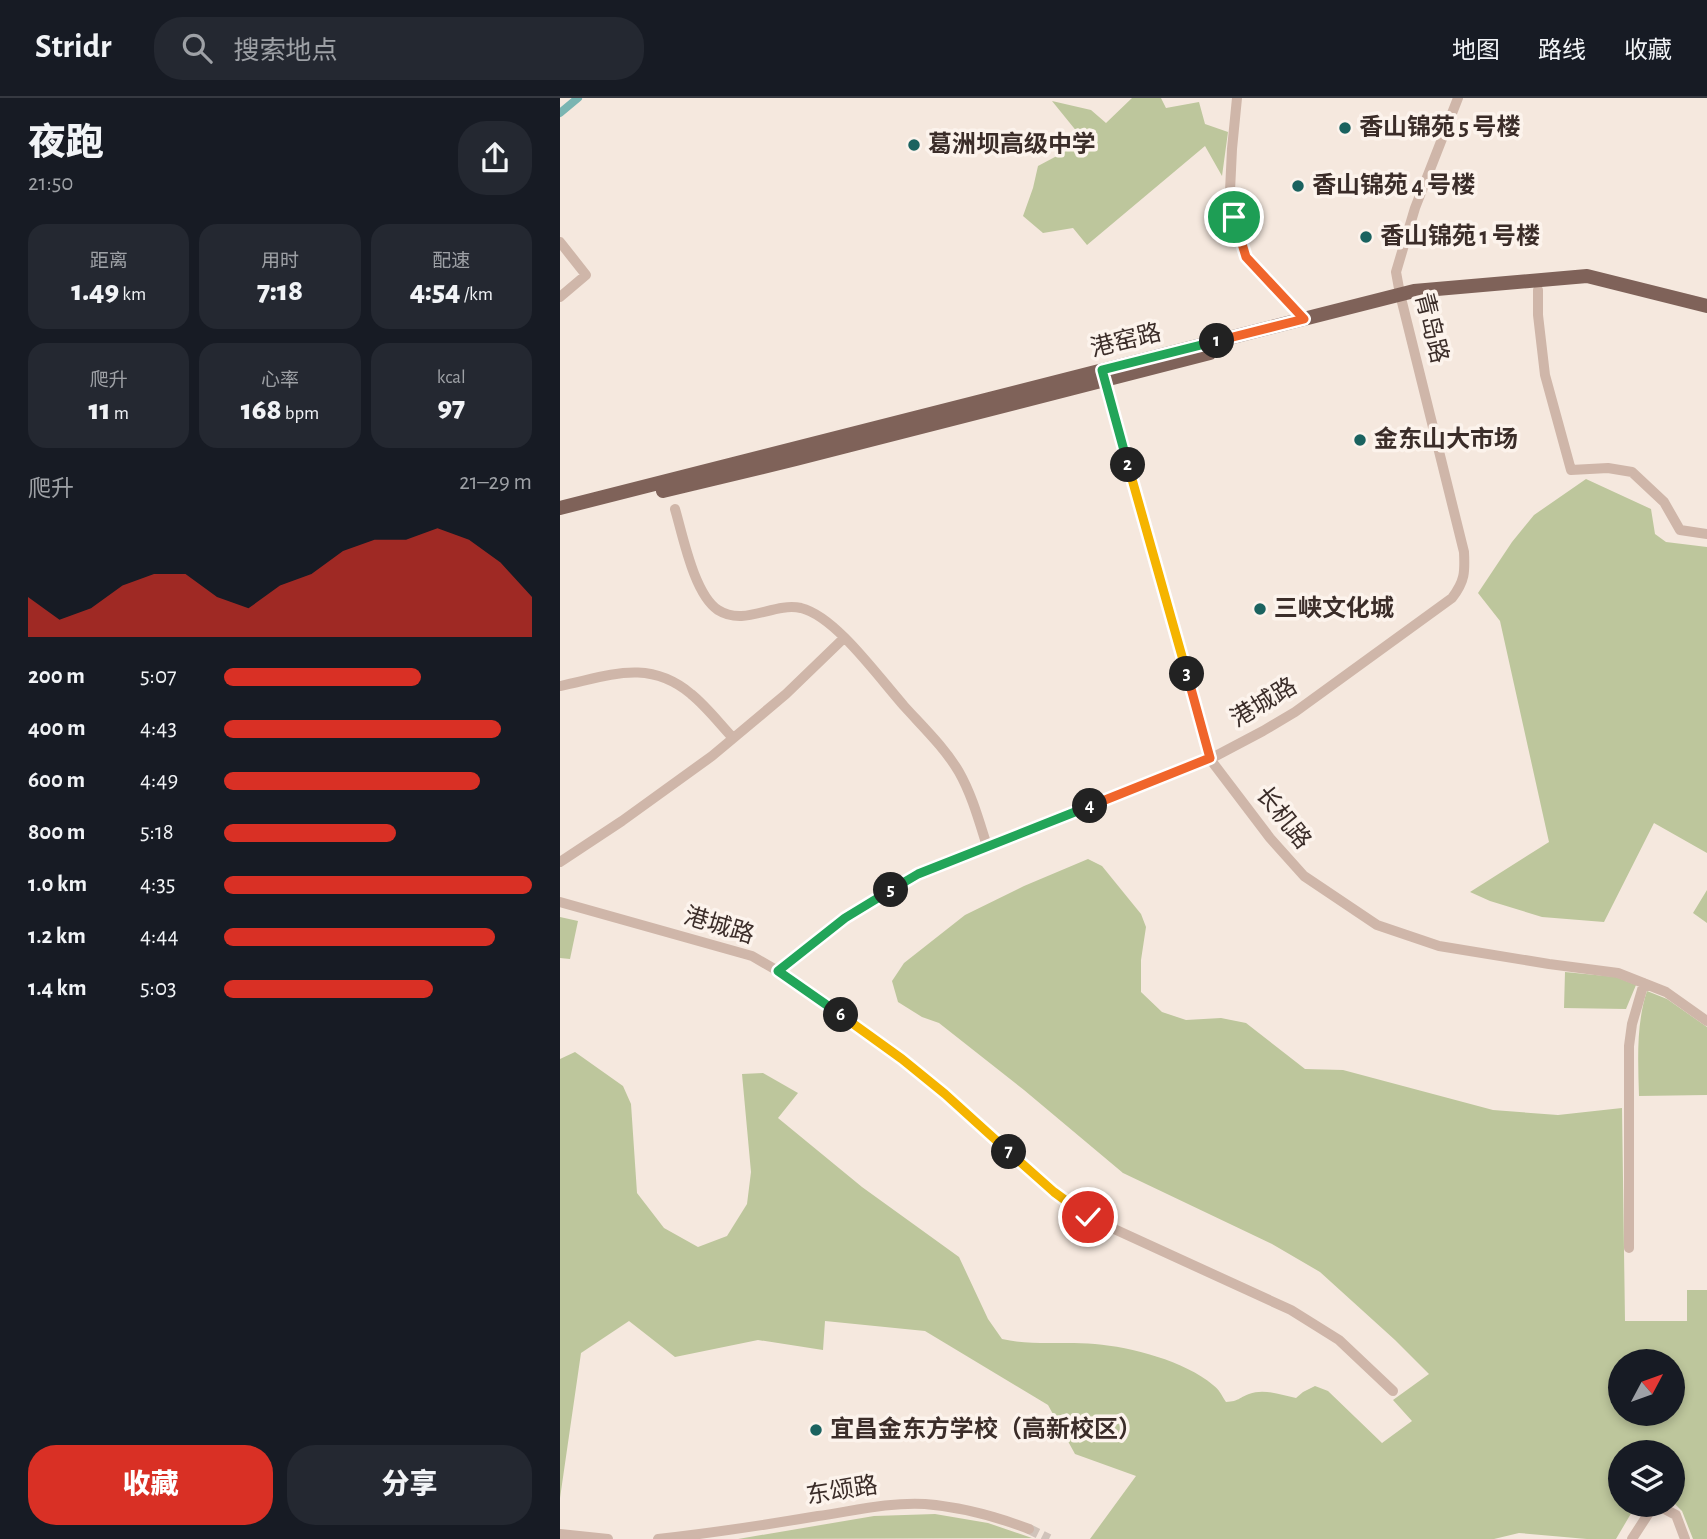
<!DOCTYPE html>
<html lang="zh">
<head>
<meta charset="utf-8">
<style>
	:root { --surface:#171b24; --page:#242831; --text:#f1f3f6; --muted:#9ea1a6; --line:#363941; --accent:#d93025 }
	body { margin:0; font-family:"Alegreya Sans","Noto Sans SC",sans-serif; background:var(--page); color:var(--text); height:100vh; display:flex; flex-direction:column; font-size:26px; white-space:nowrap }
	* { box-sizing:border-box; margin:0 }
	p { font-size:23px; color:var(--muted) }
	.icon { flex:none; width:38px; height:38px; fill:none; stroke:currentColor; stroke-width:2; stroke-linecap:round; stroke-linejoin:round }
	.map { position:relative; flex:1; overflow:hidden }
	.drawer { display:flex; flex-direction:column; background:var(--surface); width:560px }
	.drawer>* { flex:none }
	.needle { width:46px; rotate:49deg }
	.tools { position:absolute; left:1048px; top:1251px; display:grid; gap:14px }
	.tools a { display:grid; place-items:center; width:77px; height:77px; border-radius:50%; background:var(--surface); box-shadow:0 4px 10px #0003; font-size:35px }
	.pin { position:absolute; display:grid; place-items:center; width:60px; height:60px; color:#fff; margin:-30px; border:4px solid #fff; border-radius:50%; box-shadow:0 2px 7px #0007 }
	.km { position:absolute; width:35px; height:35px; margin:-18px; border-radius:50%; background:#222; color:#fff; font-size:19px; line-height:35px; text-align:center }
	.round { display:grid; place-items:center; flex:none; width:74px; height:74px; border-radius:28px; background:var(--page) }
	.summary { display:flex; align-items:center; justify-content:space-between; height:119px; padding:0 28px }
	h1 { font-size:38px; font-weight:800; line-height:52px }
	.stats { display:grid; grid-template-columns:repeat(3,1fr); gap:10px; height:119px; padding:7px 28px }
	.stats div { display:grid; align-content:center; border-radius:18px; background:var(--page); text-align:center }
	.stats b { font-size:30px; font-weight:800 }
	.stats small { font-size:19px; font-weight:400 }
	.stats p { font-size:19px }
	.chart { height:196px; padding:14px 28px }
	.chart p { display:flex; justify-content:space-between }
	.chart svg { width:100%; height:126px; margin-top:7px; fill:var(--accent); opacity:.7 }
	.cta { display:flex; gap:14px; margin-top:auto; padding:14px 28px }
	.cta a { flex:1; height:80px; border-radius:28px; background:var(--accent); color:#fff; font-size:28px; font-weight:800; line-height:80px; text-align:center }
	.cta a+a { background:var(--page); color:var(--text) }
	ul { padding:0 28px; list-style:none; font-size:23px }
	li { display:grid; grid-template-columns:112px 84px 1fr; align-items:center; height:52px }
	li i { height:18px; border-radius:9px; background:var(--accent) }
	header { display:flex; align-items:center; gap:42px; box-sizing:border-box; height:98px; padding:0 35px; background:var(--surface); border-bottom:2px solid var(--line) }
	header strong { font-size:33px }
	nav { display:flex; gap:38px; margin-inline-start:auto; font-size:24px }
	.search { width:490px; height:63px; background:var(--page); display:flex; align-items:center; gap:18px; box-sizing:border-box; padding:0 24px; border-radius:28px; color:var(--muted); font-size:26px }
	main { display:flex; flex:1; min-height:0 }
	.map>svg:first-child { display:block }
</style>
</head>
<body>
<header>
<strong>Stridr</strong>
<div class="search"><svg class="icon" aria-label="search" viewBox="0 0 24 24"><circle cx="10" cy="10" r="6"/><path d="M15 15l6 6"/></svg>搜索地点</div>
<nav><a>地图</a><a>路线</a><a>收藏</a></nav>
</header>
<main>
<section class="drawer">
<div class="summary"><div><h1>夜跑</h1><p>21:50</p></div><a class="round"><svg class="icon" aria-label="share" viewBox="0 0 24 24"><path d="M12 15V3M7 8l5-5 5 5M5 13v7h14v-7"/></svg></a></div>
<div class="stats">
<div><p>距离</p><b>1.49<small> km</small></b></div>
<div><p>用时</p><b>7:18</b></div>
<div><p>配速</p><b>4:54<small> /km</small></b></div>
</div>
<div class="stats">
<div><p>爬升</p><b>11<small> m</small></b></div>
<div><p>心率</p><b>168<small> bpm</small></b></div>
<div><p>kcal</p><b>97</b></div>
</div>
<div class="chart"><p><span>爬升</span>21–29 m</p>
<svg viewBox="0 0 160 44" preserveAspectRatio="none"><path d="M0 44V30L10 38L20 34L30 26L40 22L50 22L60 30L70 34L80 26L90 22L100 14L110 10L120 10L130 6L140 10L150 18L160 30V44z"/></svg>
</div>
<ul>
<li><b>200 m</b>5:07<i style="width:64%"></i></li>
<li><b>400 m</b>4:43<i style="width:90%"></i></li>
<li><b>600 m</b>4:49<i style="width:83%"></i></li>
<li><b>800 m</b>5:18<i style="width:56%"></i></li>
<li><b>1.0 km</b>4:35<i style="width:100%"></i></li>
<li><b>1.2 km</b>4:44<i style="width:88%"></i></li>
<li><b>1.4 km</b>5:03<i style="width:68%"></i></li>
</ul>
<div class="cta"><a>收藏</a><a>分享</a></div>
</section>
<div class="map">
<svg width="1147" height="1441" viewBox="0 0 1147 1441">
	<rect width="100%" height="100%" fill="#f5e8de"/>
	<path fill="#bdc69c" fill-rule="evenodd" d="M572 0H601L606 10 639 4 645 26 668 34 662 78 645 48 527 147 513 130 483 135 463 118 473 90 478 68 508 52 522 40 492 3 531 12 546 25Z
		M1026 381 1091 411 1095 436 1106 444 1147 449V755L1094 725 1044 824 982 819 930 803 910 794 989 744 940 523 918 495 952 444 974 417Z
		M528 761 542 768 581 816 586 829 581 862V894L602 914 626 922 661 920 686 925 745 971 783 972 933 1012 998 1017 1062 1010 1065 1223H1127V1192H1147V1441H1133L1122 1413 1113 1404V1354H1060V1407H1076L1056 1441H1027L959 1435 934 1441H530L576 1378 515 1356 488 1307 365 1233 265 1223 263 1252 198 1242 115 1259 69 1223 21 1255 0 1400V961L15 954 63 988 71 1006 77 1095 104 1130 138 1149 167 1138 187 1106 191 1074 182 976 203 975 238 995 218 1020 302 1089 399 1159 428 1221 442 1241C473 1248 504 1243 535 1246 571 1249 625 1263 653 1287 659 1291 662 1298 666 1304 680 1303 678 1300 689 1296 704 1290 721 1297 736 1300L743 1294 755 1288 768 1293 822 1345 852 1323 833 1302 869 1276 835 1242 760 1174 712 1146 563 1075 464 992 379 925 362 919 338 904 332 883 344 865 405 817 464 788ZM1060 1264H1113V1316H1060Z
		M1147 792V825L1133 815Z
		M0 819 18 823 10 861 0 860Z
		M1005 874 1056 879 1076 887 1066 911 1004 910Z
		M1087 893 1107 901 1147 929V997L1079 998C1078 963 1076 926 1087 893Z
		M375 1416 428 1425 472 1440 178 1441 314 1418Z"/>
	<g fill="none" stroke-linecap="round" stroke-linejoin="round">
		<path stroke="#7ab5b2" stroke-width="8" d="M0 15 18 0"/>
		<path stroke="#d0c3ba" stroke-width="10" stroke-dasharray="10 5" stroke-linecap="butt" d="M469 1431 489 1441"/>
		<path stroke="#cfb6a9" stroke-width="10" d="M677 0 672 51 670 93 674 119 686 159 744 221
			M0 144 26 177 0 199
			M978 192V217L985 277 1011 372 1048 370 1072 374 1104 404 1120 432 1147 436
			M544 278 650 661 710 740 744 778 817 827 879 848 989 866 1058 875 1106 894 1147 923
			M115 411C123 438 134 496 158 512 185 529 213 504 241 510 257 514 274 529 285 540 306 561 325 586 344 608 363 629 385 650 399 674 412 697 419 723 427 748
			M0 588C49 578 88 560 131 596 146 608 159 625 173 640
			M0 764 62 723 152 658 226 596 284 540
			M0 804 192 858 218 873 285 820 358 776 650 661 703 633 735 614 892 500C905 483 905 474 904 454L840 196 836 174 855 110 898 0
			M218 873 331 951 385 996 494 1094 528 1119 731 1212 779 1242 833 1293
			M1069 1150V948L1072 926 1084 885
			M1097 1407 1116 1417 1125 1441
			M0 1436 48 1441
			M98 1441C152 1435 205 1427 258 1418 293 1413 329 1404 365 1406 402 1409 435 1418 469 1431
			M1072 1441 1094 1407"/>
		<path stroke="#7f6259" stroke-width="14" d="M103 393 236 361 650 255
			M0 410 854 193 1027 178 1147 208"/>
	</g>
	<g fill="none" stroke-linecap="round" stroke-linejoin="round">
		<g stroke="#fff" stroke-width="14">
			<path id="split-1" d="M657 243 744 221 686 159 674 119"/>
		</g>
		<g stroke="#fff" stroke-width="14">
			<path id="split-2" d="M568 367 542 272 657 243"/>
		</g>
		<g stroke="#fff" stroke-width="14">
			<path id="split-3" d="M568 367 627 576"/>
		</g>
		<g stroke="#fff" stroke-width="14">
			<path id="split-4" d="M530 708 650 660 627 576"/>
		</g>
		<g stroke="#fff" stroke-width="14">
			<path id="split-5" d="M331 792 358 776 530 708"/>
		</g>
		<g stroke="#fff" stroke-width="14">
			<path id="split-6" d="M281 917 218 873 285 820 331 792"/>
		</g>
		<g stroke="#fff" stroke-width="14">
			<path id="split-7" d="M281 917 342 961 385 996 449 1054"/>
		</g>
		<g stroke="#fff" stroke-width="14">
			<path id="split-8" d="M449 1054 494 1094 528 1119"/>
		</g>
		<use href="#split-1" stroke="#f0652b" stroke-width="9"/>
		<use href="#split-2" stroke="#22a559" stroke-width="9"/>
		<use href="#split-3" stroke="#f5b400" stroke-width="9"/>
		<use href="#split-4" stroke="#f0652b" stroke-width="9"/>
		<use href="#split-5" stroke="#22a559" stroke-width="9"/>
		<use href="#split-6" stroke="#22a559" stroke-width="9"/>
		<use href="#split-7" stroke="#f5b400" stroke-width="9"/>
		<use href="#split-8" stroke="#f5b400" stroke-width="9"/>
	</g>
	<g fill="#1a625f" stroke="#fcf3ec" stroke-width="2.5">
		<circle cx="785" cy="30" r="7"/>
		<circle cx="354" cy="47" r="7"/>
		<circle cx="738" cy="88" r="7"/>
		<circle cx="806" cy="139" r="7"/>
		<circle cx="800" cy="342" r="7"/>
		<circle cx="700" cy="511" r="7"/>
		<circle cx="256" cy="1332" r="7"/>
	</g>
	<g text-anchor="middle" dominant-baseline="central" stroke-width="7" stroke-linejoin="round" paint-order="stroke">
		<g font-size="24" font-weight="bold" fill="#3b2d29" stroke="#fcf3ec" text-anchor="start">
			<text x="799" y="30">香山锦苑 5 号楼</text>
			<text x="368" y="47">葛洲坝高级中学</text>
			<text x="752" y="88">香山锦苑 4 号楼</text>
			<text x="820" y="139">香山锦苑 1 号楼</text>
			<text x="814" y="342">金东山大市场</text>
			<text x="714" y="511">三峡文化城</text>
			<text x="270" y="1332">宜昌金东方学校（高新校区）</text>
		</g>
		<g font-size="24" fill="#3b2d29" stroke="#fcf3ec">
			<text transform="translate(871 230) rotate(76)">青岛路</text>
			<text transform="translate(566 243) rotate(-14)">港窑路</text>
			<text transform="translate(704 605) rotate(-31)">港城路</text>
			<text transform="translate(723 720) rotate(51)">长机路</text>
			<text transform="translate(159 828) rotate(17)">港城路</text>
			<text transform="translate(282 1393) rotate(-9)">东颂路</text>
		</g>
	</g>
</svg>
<div class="tools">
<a><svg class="needle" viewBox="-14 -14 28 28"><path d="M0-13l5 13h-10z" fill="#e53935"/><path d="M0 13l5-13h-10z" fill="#9ea1a6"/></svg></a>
<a><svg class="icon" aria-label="layers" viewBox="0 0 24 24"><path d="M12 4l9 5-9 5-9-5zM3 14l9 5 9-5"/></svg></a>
</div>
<div class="pin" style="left:674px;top:119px;background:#1e9e55"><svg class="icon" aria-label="arrive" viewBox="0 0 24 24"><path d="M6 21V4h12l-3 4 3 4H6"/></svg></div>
<div class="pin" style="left:528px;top:1119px;background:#d93025"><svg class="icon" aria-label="check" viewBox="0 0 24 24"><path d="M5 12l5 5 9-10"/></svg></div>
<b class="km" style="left:657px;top:243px">1</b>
<b class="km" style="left:568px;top:367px">2</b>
<b class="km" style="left:627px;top:576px">3</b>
<b class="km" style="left:530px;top:708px">4</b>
<b class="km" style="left:331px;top:792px">5</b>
<b class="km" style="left:281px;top:917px">6</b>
<b class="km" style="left:449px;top:1054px">7</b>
</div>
</main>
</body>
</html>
